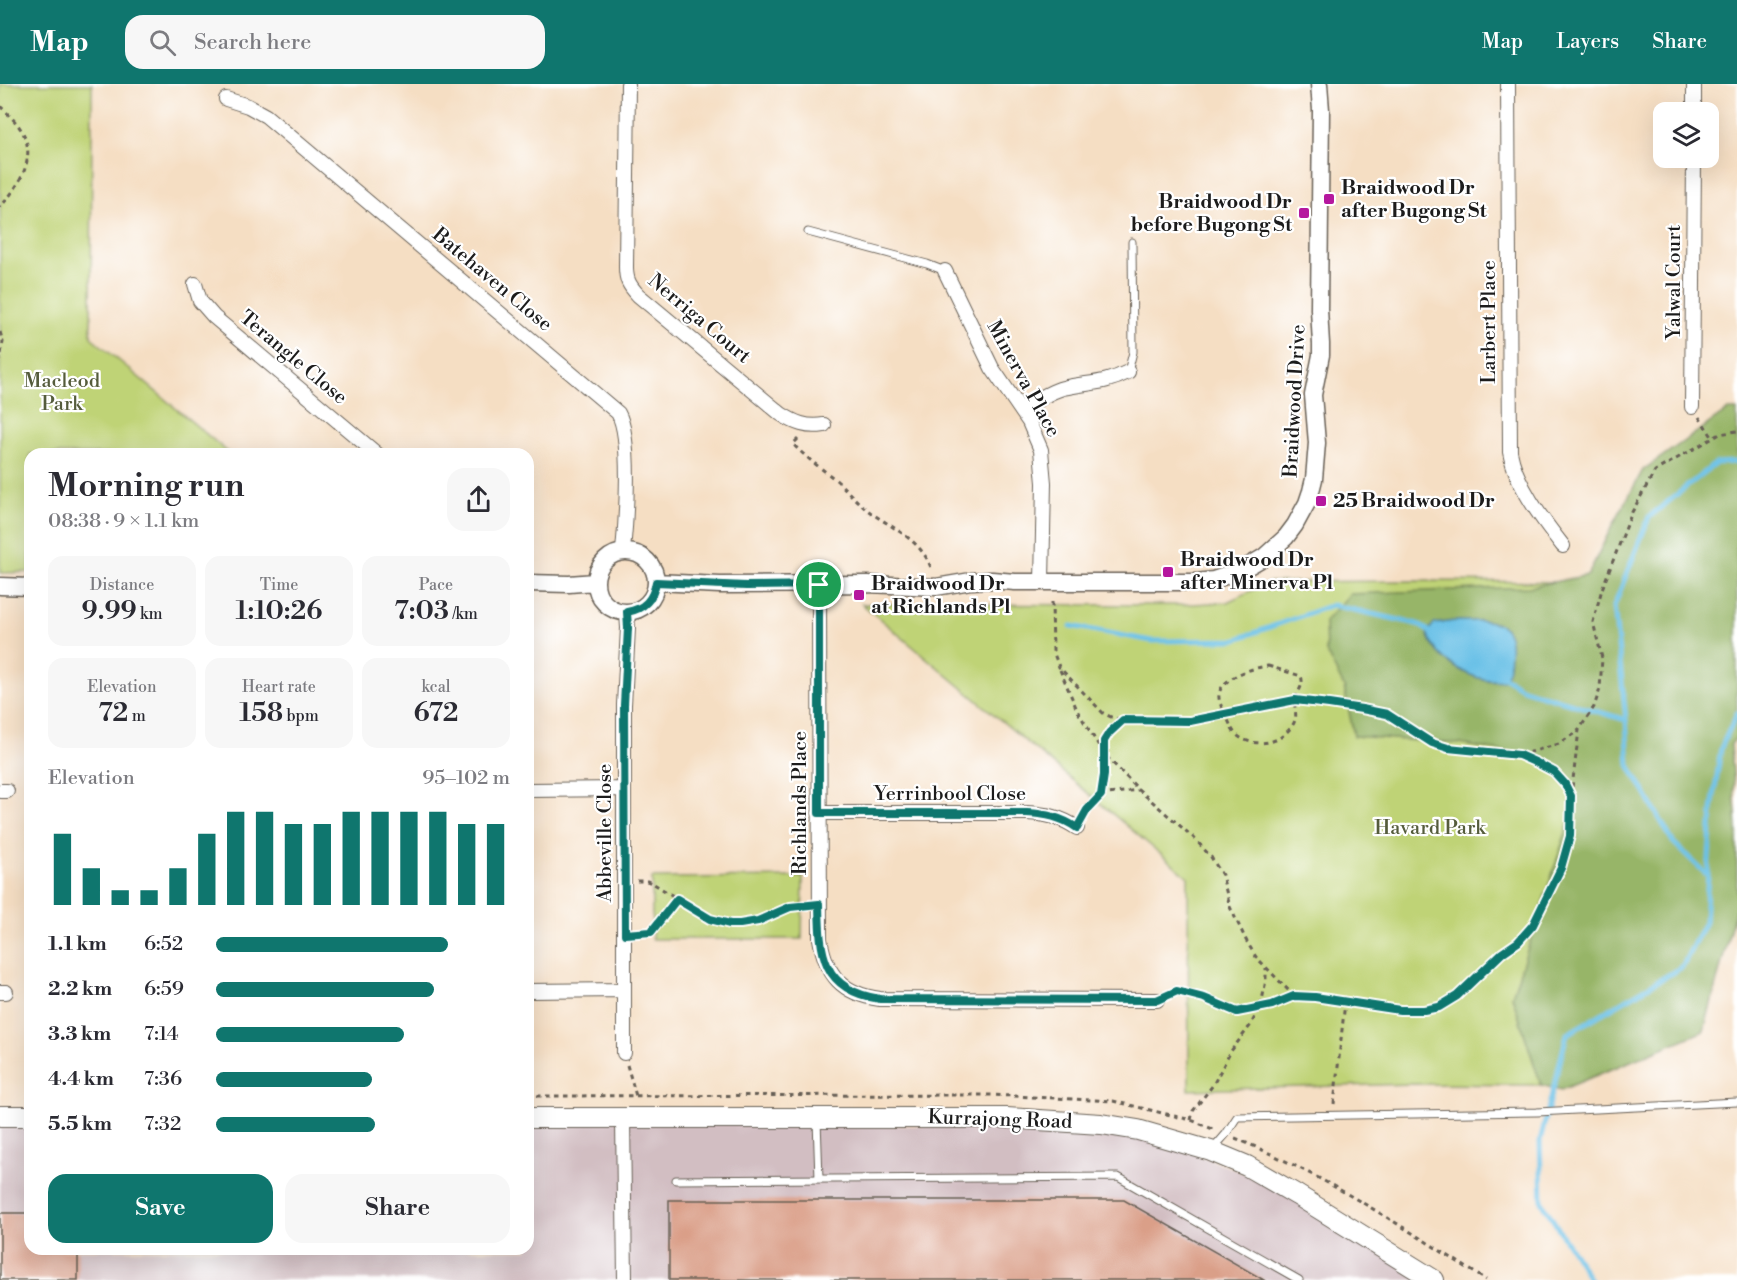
<!DOCTYPE html>
<html lang="en">
<head>
<meta charset="utf-8">
<style>
	:root { --surface:#fff; --page:#f7f7f7; --text:#2b2b33; --muted:#7c7c81; --accent:#0f766e }
	body { margin:0; font-family:"Libre Bodoni",serif; background:var(--page); color:var(--text); height:100vh; display:flex; flex-direction:column; font-size:22px; white-space:nowrap }
	* { box-sizing:border-box; margin:0 }
	p { font-size:20px; color:var(--muted) }
	.icon { flex:none; width:33px; height:33px; fill:none; stroke:currentColor; stroke-width:2; stroke-linecap:round; stroke-linejoin:round }
	.map { position:relative; flex:1; overflow:hidden }
	.side { position:absolute; left:24px; top:364px; width:510px; height:807px; display:flex; flex-direction:column; background:var(--surface); border-radius:18px; box-shadow:0 6px 24px #0002 }
	.side>* { flex:none }
	.tools { position:absolute; left:1653px; top:18px; display:grid; gap:12px }
	.tools a { display:grid; place-items:center; width:66px; height:66px; border-radius:12px; background:var(--surface); box-shadow:0 6px 24px #0002; font-size:30px }
	.pin { position:absolute; display:grid; place-items:center; width:51px; height:51px; color:#fff; margin:-26px; border:3px solid #fff; border-radius:50%; box-shadow:0 2px 6px #0007 }
	.round { display:grid; place-items:center; flex:none; width:63px; height:63px; border-radius:18px; background:var(--page) }
	.summary { display:flex; align-items:center; justify-content:space-between; height:102px; padding:0 24px }
	h1 { font-size:33px; font-weight:600; line-height:45px }
	.metrics { display:grid; grid-template-columns:repeat(3,1fr); gap:9px; height:102px; padding:6px 24px }
	.metrics div { display:grid; align-content:center; border-radius:15px; background:var(--page); text-align:center }
	.metrics b { font-size:26px; font-weight:600 }
	.metrics small { font-size:16px; font-weight:400 }
	.metrics p { font-size:16px }
	.chart { height:168px; padding:12px 24px }
	.chart p { display:flex; justify-content:space-between }
	.chart svg { width:100%; height:108px; margin-top:6px; stroke:var(--accent); stroke-width:6 }
	.action { display:flex; gap:12px; margin-top:auto; padding:12px 24px }
	.action a { flex:1; height:69px; border-radius:18px; background:var(--accent); color:#fff; font-size:24px; font-weight:600; line-height:69px; text-align:center }
	.action a+a { background:var(--page); color:var(--text) }
	ul { padding:0 24px; list-style:none; font-size:20px }
	li { display:grid; grid-template-columns:96px 72px 1fr; align-items:center; height:45px }
	li i { height:15px; border-radius:8px; background:var(--accent) }
	header { display:flex; align-items:center; gap:36px; box-sizing:border-box; height:84px; padding:0 30px; background:var(--accent); color:#fff }
	header strong { font-size:28px }
	nav { display:flex; gap:33px; margin-inline-start:auto; font-size:21px }
	.search { width:420px; height:54px; background:var(--page); display:flex; align-items:center; gap:15px; box-sizing:border-box; padding:0 21px; border-radius:18px; color:var(--muted); font-size:22px }
	.map>svg:first-child { display:block }
</style>
</head>
<body>
<header>
<strong>Map</strong>
<div class="search"><svg class="icon" aria-label="search" viewBox="0 0 24 24"><circle cx="10" cy="10" r="6"/><path d="M15 15l6 6"/></svg>Search here</div>
<nav><a>Map</a><a>Layers</a><a>Share</a></nav>
</header>
<div class="map">
<svg width="1737" height="1196" viewBox="0 0 1737 1196">
	<rect width="100%" height="100%" fill="#fff"/>
	<filter id="ink" filterUnits="userSpaceOnUse"><feTurbulence type="fractalNoise" baseFrequency=".0167" numOctaves="2"/><feDisplacementMap in="SourceGraphic" scale="12" xChannelSelector="R" yChannelSelector="G"/><feConvolveMatrix kernelMatrix="1 2 1 2 8 2 1 2 1" color-interpolation-filters="sRGB"/></filter>
	<filter id="wash" filterUnits="userSpaceOnUse"><feTurbulence type="fractalNoise" baseFrequency=".008" numOctaves="4" result="noise"/><feDisplacementMap in="SourceGraphic" scale="24" xChannelSelector="R" yChannelSelector="G"/><feGaussianBlur stdDeviation="1.35" result="paint"/><feColorMatrix in="noise" values="0 0 0 0 0 0 0 0 0 0 0 0 0 0 0 0 0 1.4 0 .05"/><feComposite in="paint" operator="in"/></filter>
	<g filter="url(#wash)">
		<rect width="100%" height="100%" fill="#f5dec3"/>
		<path fill="#d2bec2" d="M0 1033H30V1166H528V1034L1138 1046 1297 1111 1434 1196H0Z"/>
		<path fill="#bfd376" stroke="#6e7849" stroke-width="1.5" d="M0 0H92L91 253 230 370H30V488L0 489Z
			M1416 497 1596 498 1610 914 1541 1001 1413 1000 1189 1006 1188 793 862 520 1176 521 1227 518 1270 498Z
			M803 793 802 855H652V794Z"/>
		<path fill="#97b567" stroke="#5a6842" stroke-width="1.5" d="M1728 326H1737V653L1731 660 1737 745V820L1704 947 1561 1006 1541 1001 1512 912 1577 715 1544 675 1460 660 1354 652 1344 603 1326 568 1325 537 1350 510 1529 503 1588 491 1609 448 1643 386Z"/>
		<path fill="#6ac1e7" stroke="#436e82" stroke-width="1.5" d="M1454 537C1483 538 1514 529 1510 570 1509 579 1510 589 1503 596 1474 600 1434 576 1427 548L1434 540Z"/>
		<g fill="none" stroke-linecap="round" stroke-linejoin="round">
			<path stroke="#6ac1e7" stroke-width="5" d="M1071 542 1152 557 1234 556 1332 521 1417 540 1432 549
				M1499 590 1523 605 1626 636
				M1708 792 1673 758 1629 681 1626 636 1614 522 1649 433 1716 379 1737 378
				M1590 1196 1542 1118 1540 1057 1567 950 1682 883 1705 838 1712 726 1721 664 1737 629"/>
		</g>
		<g id="blocks">
			<path fill="#da9f88" d="M669 1116H1124L1264 1196H669Z
				M0 1129H30V1166H78V1196H0Z"/>
		</g>
	</g>
	<g filter="url(#ink)">
		<use href="#blocks" fill-opacity="0" stroke="#686056" stroke-width="1.5"/>
		<g fill="none" stroke-linecap="round" stroke-linejoin="round">
			<g stroke="#686056" stroke-width="9">
				<path id="service" d="M808 148 927 180 945 187
					M1128 288 1133 268 1132 158
					M817 1036 819 1095
					M1213 1065 1226 1050 1237 1033 1537 1028 1737 1018
					M676 1096 1118 1093 1299 1196"/>
			</g>
			<g stroke="#686056" stroke-width="16">
				<path id="minor" d="M628 0 626 183C626 196 629 201 638 211L781 330C795 339 807 344 824 341
					M1508 0 1510 368C1516 401 1542 435 1563 462
					M226 15 248 22 266 32 618 329C632 353 626 437 623 467
					M1694 28V0
					M945 187 992 284 1029 338 1041 366 1044 399 1042 498
					M195 200 200 217 214 233 377 370
					M1692 323 1694 74
					M1021 326C1034 318 1048 308 1063 304 1088 298 1103 301 1128 288
					M819 501 820 855C826 891 842 910 880 915L1157 916
					M528 706 624 705
					M0 707H7
					M819 729H1027C1046 730 1061 733 1077 744
					M528 907 624 906
					M0 908H6
					M624 969V621L628 544 627 528
					M623 1035 625 1196"/>
			</g>
			<g stroke="#686056" stroke-width="19">
				<path id="tertiary" d="M596 498a30 30 0 1 1 60 0a30 30 0 1 1-60 0Z
					M656 498 720 501 868 500 936 503 971 497 992 496 1015 498H1197L1213 496 1240 487 1264 473 1286 453 1295 441 1307 419 1311 407 1314 395 1317 359 1313 311 1321 271V260L1319 225 1321 26 1319 0
					M528 499 569 500 595 498
					M0 502 30 503"/>
			</g>
			<g stroke="#686056" stroke-width="22">
				<path id="secondary" d="M0 1032H30
					M528 1034H1007L1101 1040 1138 1046 1211 1067 1247 1082 1297 1111 1434 1196"/>
			</g>
			<path stroke="#686056" stroke-width="3" stroke-dasharray="4.5 4.5" stroke-linecap="butt" d="M0 22C9 31 19 40 24 51 36 77 17 105 0 123
				M0 248 3 258 0 276
				M1699 333 1713 354
				M798 355 793 360C806 374 821 384 836 396 846 405 855 416 866 425 889 443 923 455 932 487
				M1052 518 1053 567 1059 583 1103 629 1111 633 1123 636 1190 637 1295 616 1329 620 1362 625 1387 630 1432 659 1448 664 1519 671 1537 679 1554 689 1565 700 1570 710
				M1268 582 1301 592C1305 602 1296 608 1295 618 1294 624 1297 630 1295 636 1293 643 1287 648 1281 653 1268 662 1244 661 1234 648 1231 644 1229 637 1226 632 1223 625 1218 618 1219 610 1222 593 1254 583 1268 582Z
				M1060 586 1078 628 1104 670 1139 706 1194 754 1211 773 1222 791 1230 823 1247 858 1256 873 1294 912
				M1520 671 1559 660 1579 646
				M1101 711 1138 706
				M1085 731 1101 711 1104 691V657L1109 649 1123 636
				M637 797H647L654 800 702 830C749 854 762 827 805 821
				M638 849 651 848 655 845 677 815
				M1170 910 1177 907 1192 910 1204 914 1237 929 1272 921 1294 912 1315 913 1400 926H1424L1439 923 1457 911 1502 869 1518 858 1533 841 1558 791 1570 752 1571 712 1579 646 1594 623 1600 605 1602 574 1593 538 1602 505 1632 428 1655 387 1720 350 1737 347
				M627 981 636 1012
				M528 1012 992 1011 1113 1017 1191 1036 1215 1046
				M1334 1020 1345 918
				M1191 1036 1193 1027 1213 1001 1231 967 1250 942 1261 922 1266 896V884
				M1235 1054C1324 1091 1405 1144 1486 1196"/>
			<use href="#service" stroke="#fff" stroke-width="7"/>
			<use href="#minor" stroke="#fff" stroke-width="14"/>
			<use href="#tertiary" stroke="#fff" stroke-width="16"/>
			<use href="#secondary" stroke="#fff" stroke-width="20"/>
		</g>
	</g>
	<g fill="none" stroke-linecap="round" stroke-linejoin="round" filter="url(#ink)">
		<g stroke="#fff" stroke-width="12">
			<path id="route" d="M656 498 746 502 819 501V729H1027C1046 730 1061 733 1077 744L1087 726 1101 711 1104 691V657L1109 649 1123 636 1190 637 1295 616 1329 620 1362 625 1387 630 1432 659 1448 664 1519 671 1537 679 1554 688 1565 700 1571 712 1570 752 1561 784 1533 841 1518 858 1502 869 1457 912 1439 923 1424 926H1400L1315 913 1294 912 1272 921 1237 928 1204 914 1177 907 1157 916 880 915C821 906 820 869 819 820L790 823 758 837 740 840H730L710 835 677 815 651 848 625 850 624 621 628 544 627 528C644 525 653 516 656 498Z"/>
		</g>
		<use href="#route" stroke="#0f766e" stroke-width="8"/>
	</g>
	<g fill="#b5179e" stroke="#fff" stroke-width="2">
		<rect x="1323" y="109" width="12" height="12" rx="3"/>
		<rect x="1298" y="123" width="12" height="12" rx="3"/>
		<rect x="1315" y="411" width="12" height="12" rx="3"/>
		<rect x="1162" y="482" width="12" height="12" rx="3"/>
		<rect x="853" y="505" width="12" height="12" rx="3"/>
	</g>
	<g text-anchor="middle" dominant-baseline="central" stroke-width="4.5" stroke-linejoin="round" paint-order="stroke">
		<g font-size="20" font-weight="bold" fill="#1c1c1c" stroke="#fff" text-anchor="start">
			<text x="1341" y="104">Braidwood Dr<tspan x="1341" dy="23">after Bugong St</tspan></text>
			<text x="1292" y="118" text-anchor="end">Braidwood Dr<tspan x="1292" dy="23">before Bugong St</tspan></text>
			<text x="1333" y="417">25 Braidwood Dr</text>
			<text x="1180" y="476">Braidwood Dr<tspan x="1180" dy="23">after Minerva Pl</tspan></text>
			<text x="871" y="500">Braidwood Dr<tspan x="871" dy="23">at Richlands Pl</tspan></text>
		</g>
		<g font-size="20" fill="#1c1c1c" stroke="#fff">
			<text transform="translate(492 196) rotate(40)">Batehaven Close</text>
			<text transform="translate(1674 198) rotate(-90)">Yalwal Court</text>
			<text transform="translate(699 235) rotate(40)">Nerriga Court</text>
			<text transform="translate(1489 238) rotate(-90)">Larbert Place</text>
			<text transform="translate(293 274) rotate(40)">Terangle Close</text>
			<text transform="translate(1023 295) rotate(61)">Minerva Place</text>
			<text transform="translate(1295 317) rotate(-87)">Braidwood Drive</text>
			<text x="950" y="710">Yerrinbool Close</text>
			<text transform="translate(800 719) rotate(-90)">Richlands Place</text>
			<text transform="translate(605 749) rotate(-90)">Abbeville Close</text>
			<text transform="translate(1000 1036) rotate(2)">Kurrajong Road</text>
		</g>
		<g font-size="20" fill="#555c3c" stroke="#fff">
			<text x="62" y="297">Macleod<tspan x="62" dy="23">Park</tspan></text>
			<text x="1430" y="744">Havard Park</text>
		</g>
	</g>
</svg>
<div class="tools">
<a><svg class="icon" aria-label="layers" viewBox="0 0 24 24"><path d="M12 4l9 5-9 5-9-5zM3 14l9 5 9-5"/></svg></a>
</div>
<div class="pin" style="left:819px;top:501px;background:#1e9e55"><svg class="icon" aria-label="arrive" viewBox="0 0 24 24"><path d="M6 21V4h12l-3 4 3 4H6"/></svg></div>
<section class="side">
<div class="summary"><div><h1>Morning run</h1><p>08:38 · 9 × 1.1 km</p></div><a class="round"><svg class="icon" aria-label="share" viewBox="0 0 24 24"><path d="M12 15V3M7 8l5-5 5 5M5 13v7h14v-7"/></svg></a></div>
<div class="metrics">
<div><p>Distance</p><b>9.99<small> km</small></b></div>
<div><p>Time</p><b>1:10:26</b></div>
<div><p>Pace</p><b>7:03<small> /km</small></b></div>
</div>
<div class="metrics">
<div><p>Elevation</p><b>72<small> m</small></b></div>
<div><p>Heart rate</p><b>158<small> bpm</small></b></div>
<div><p>kcal</p><b>672</b></div>
</div>
<div class="chart"><p><span>Elevation</span>95–102 m</p>
<svg viewBox="0 0 160 44" preserveAspectRatio="none"><path d="M5 44V15M15 44V29M25 44V38M35 44V38M45 44V29M55 44V15M65 44V6M75 44V6M85 44V11M95 44V11M105 44V6M115 44V6M125 44V6M135 44V6M145 44V11M155 44V11"/></svg>
</div>
<ul>
<li><b>1.1 km</b>6:52<i style="width:79%"></i></li>
<li><b>2.2 km</b>6:59<i style="width:74%"></i></li>
<li><b>3.3 km</b>7:14<i style="width:64%"></i></li>
<li><b>4.4 km</b>7:36<i style="width:53%"></i></li>
<li><b>5.5 km</b>7:32<i style="width:54%"></i></li>
</ul>
<div class="action"><a>Save</a><a>Share</a></div>
</section>
</div>
</body>
</html>
